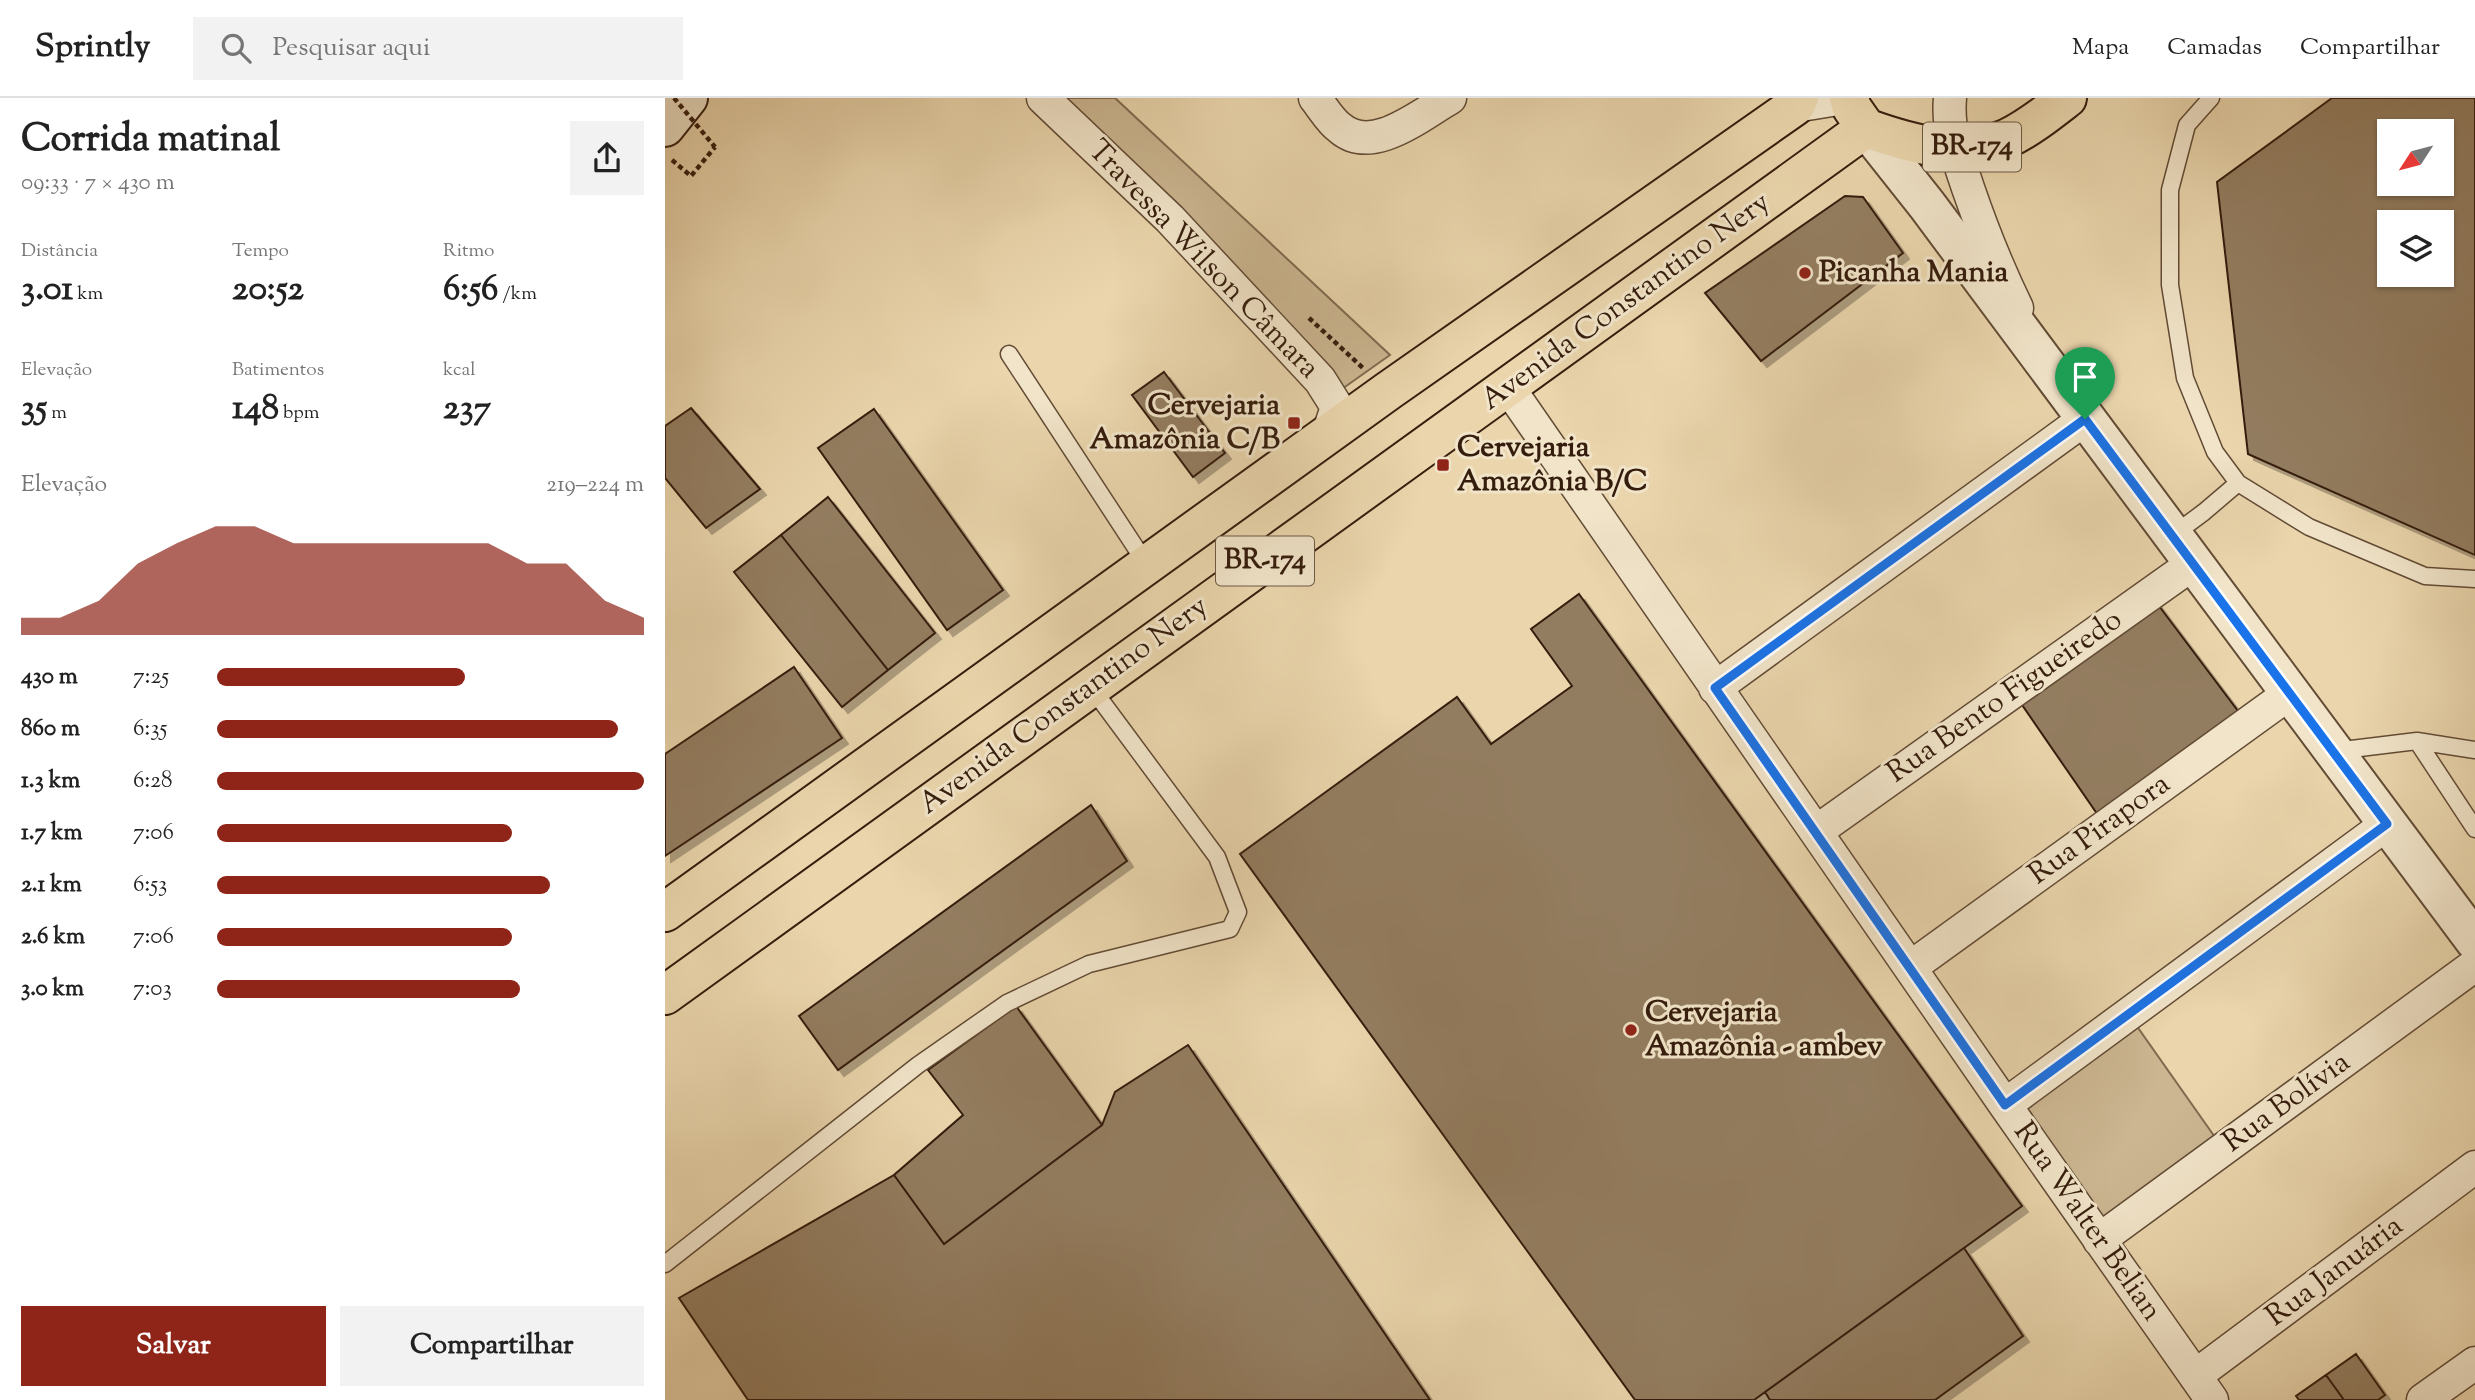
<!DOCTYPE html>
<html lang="pt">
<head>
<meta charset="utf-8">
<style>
	:root { --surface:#fff; --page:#f2f2f2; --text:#222; --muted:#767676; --line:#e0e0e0; --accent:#8f2418 }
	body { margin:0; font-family:"Sorts Mill Goudy",serif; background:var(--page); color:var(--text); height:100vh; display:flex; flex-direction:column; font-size:26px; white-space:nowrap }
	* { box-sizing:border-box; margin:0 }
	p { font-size:23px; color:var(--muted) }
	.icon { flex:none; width:38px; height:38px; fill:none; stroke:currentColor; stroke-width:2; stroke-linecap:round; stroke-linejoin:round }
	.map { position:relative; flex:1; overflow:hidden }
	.drawer { display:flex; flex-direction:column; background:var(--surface); width:665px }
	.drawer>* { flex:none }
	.needle { width:46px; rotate:234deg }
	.tools { position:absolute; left:1712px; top:21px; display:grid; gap:14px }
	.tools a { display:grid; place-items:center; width:77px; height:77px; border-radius:0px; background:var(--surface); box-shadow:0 2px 5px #0004; font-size:35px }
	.pin { position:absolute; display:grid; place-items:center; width:60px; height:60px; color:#fff; margin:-72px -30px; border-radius:50% 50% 50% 0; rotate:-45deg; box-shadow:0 0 7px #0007 }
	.pin .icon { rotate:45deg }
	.round { display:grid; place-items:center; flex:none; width:74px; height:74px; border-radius:0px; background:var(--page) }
	.headline { display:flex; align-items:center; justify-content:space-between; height:119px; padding:0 21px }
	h1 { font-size:38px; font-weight:800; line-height:52px }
	.stats { display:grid; grid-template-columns:repeat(3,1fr); gap:10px; height:119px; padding:7px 21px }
	.stats div { display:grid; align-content:center }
	.stats b { font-size:35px; font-weight:800 }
	.stats small { font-size:19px; font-weight:400 }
	.stats p { font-size:19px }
	.chart { height:196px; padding:14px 21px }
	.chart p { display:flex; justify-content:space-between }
	.chart svg { width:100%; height:126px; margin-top:7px; fill:var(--accent); opacity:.7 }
	.primary-button { display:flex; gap:14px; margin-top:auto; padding:14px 21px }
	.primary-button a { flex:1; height:80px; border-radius:0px; background:var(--accent); color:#fff; font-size:28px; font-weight:800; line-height:80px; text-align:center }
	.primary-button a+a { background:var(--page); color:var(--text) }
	ul { padding:0 21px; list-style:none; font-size:23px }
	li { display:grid; grid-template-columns:112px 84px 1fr; align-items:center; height:52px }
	li i { height:18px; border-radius:9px; background:var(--accent) }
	header { display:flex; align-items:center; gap:42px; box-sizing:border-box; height:98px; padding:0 35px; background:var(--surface); border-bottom:2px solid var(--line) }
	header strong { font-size:33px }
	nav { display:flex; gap:38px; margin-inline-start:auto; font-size:24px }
	.search { width:490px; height:63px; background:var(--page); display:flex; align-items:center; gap:18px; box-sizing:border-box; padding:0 24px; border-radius:0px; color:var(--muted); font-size:26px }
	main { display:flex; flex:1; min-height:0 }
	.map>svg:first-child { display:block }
</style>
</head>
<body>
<header>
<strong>Sprintly</strong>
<div class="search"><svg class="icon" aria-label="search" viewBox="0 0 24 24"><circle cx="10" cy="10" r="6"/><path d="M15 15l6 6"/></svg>Pesquisar aqui</div>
<nav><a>Mapa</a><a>Camadas</a><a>Compartilhar</a></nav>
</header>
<main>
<section class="drawer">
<div class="headline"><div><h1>Corrida matinal</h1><p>09:33 · 7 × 430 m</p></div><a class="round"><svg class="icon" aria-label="share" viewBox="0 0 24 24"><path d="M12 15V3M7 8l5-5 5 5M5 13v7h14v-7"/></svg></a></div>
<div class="stats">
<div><p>Distância</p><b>3.01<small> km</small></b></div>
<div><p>Tempo</p><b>20:52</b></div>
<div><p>Ritmo</p><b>6:56<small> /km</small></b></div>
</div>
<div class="stats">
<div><p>Elevação</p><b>35<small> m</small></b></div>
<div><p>Batimentos</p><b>148<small> bpm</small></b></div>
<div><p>kcal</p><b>237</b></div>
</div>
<div class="chart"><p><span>Elevação</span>219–224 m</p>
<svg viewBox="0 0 160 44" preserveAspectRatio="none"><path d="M0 44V38L10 38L20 32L30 19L40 12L50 6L60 6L70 12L80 12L90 12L100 12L110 12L120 12L130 19L140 19L150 32L160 38V44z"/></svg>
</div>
<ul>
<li><b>430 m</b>7:25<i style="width:58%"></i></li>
<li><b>860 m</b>6:35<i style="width:94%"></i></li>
<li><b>1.3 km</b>6:28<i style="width:100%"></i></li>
<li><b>1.7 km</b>7:06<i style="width:69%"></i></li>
<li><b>2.1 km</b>6:53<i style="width:78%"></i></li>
<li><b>2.6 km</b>7:06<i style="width:69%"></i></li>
<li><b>3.0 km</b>7:03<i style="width:71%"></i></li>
</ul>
<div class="primary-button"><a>Salvar</a><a>Compartilhar</a></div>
</section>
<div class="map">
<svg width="1810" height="1302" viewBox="0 0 1810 1302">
	<defs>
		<filter id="shadow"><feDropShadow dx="6" dy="6" stdDeviation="0" flood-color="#0004"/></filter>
	</defs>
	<rect width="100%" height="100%" fill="#ead5ac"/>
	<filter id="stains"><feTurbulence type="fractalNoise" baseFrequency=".00286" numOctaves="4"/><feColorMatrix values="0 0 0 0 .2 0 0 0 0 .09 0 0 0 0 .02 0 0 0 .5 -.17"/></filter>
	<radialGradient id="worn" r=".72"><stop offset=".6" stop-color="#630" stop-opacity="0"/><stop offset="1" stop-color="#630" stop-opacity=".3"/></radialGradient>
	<path fill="#cbb691" stroke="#806a4f" stroke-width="2" d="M391 0H450L725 257 677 291Z
		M1464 917 1559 1052 1427 1150 1334 1019Z"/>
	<path fill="#937d60" stroke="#351d0d" stroke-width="2" fill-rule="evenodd" filter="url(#shadow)" d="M1667 0H1810V457L1583 356 1552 84ZM1724 33H1776V86H1724ZM1724 124H1776V177H1724Z
		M1180 98 1198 99 1238 155 1096 263 1040 195Z
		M499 274 560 355 528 379 467 297Z
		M26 310 95 391 41 430 0 380V328Z
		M209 311 338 492 282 532 153 350Z
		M163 399 270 535 223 572 116 437Z
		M116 437 223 572 177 609 69 474Z
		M914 496 1357 1108 1089 1302H970L575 756 792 599 826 646 907 588 866 531Z
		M1491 504 1573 613 1435 720 1355 604Z
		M129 569 177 640 0 758V656Z
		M426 707 462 763 173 972 134 918Z
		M351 908 437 1027 279 1146 229 1077 298 1017 263 972Z
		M523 947 765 1302H83L14 1200 229 1077 279 1146 437 1027 450 994Z
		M1299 1150 1358 1238 1270 1302H1105L1100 1294Z
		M1691 1256 1720 1297 1713 1302H1679L1661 1277Z
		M1661 1277 1679 1302H1634L1631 1298Z"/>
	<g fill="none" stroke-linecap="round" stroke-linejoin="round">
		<g stroke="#624b35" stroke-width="19">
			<path id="service" d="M1546 0 1522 27 1505 92V187L1520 280 1550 354 1573 385 1644 429 1760 478 1810 481
				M344 256 482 467
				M1508 437 1539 414 1573 385
				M1752 643 1810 731
				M1670 653 1752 643 1810 652
				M0 1166 253 967 342 905 424 866 565 831 573 814 552 759 426 589"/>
		</g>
		<g stroke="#624b35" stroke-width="35">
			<path id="minor" d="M378 0 505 121 655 282 672 309 663 336
				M650 0C658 10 665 23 675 30 707 58 755 17 785 0
				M1285 0C1282 32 1293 60 1303 90 1317 131 1333 171 1352 210
				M1130 8 1179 0
				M843 289 1340 1007 1547 1302
				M1050 590 1420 321
				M1152 733 1529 465
				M1246 869 1625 595
				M1340 1007 1722 726
				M1434 1142 1810 867
				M1530 1278 1810 1069
				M1758 1302 1810 1265"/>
		</g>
		<g stroke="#624b35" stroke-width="42">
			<path id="tertiary" d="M1201 30 1262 107 1810 843"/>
		</g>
		<g stroke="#351d0d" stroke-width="42">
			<path id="secondary" d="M0 29 23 0"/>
		</g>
		<g stroke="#351d0d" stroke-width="42">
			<path id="trunk" d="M1184 0 1187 10 1201 30
				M1201 30C1245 46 1298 61 1343 40 1364 30 1384 14 1402 0
				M0 814 723 293 1130 8 1134 0
				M0 897 1201 30"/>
		</g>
		<path stroke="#351d0d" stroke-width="4.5" stroke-dasharray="5 3.5" stroke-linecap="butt" d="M7 62 26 78 50 49
			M644 220 699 271"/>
		<use href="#service" stroke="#f1e4c9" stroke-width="16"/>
		<use href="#minor" stroke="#f1e4c9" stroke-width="32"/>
		<use href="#tertiary" stroke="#f1e4c9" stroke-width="38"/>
		<use href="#secondary" stroke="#f1e4c9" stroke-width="38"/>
		<use href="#trunk" stroke="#ead5ac" stroke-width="38"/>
		<path stroke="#351d0d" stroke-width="4.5" stroke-dasharray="5 3.5" stroke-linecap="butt" d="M9 0 50 49"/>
	</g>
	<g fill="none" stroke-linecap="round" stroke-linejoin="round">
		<g stroke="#fff" stroke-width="14">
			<path id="route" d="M1420 321 1722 726 1340 1007 1050 590Z"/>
		</g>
		<use href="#route" stroke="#1a73e8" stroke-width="9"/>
	</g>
	<g fill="#8f2418" stroke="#f1e4c9" stroke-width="2.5">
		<circle cx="1140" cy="175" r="7"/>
		<rect x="622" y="318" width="14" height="14" rx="3.5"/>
		<rect x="771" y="360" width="14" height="14" rx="3.5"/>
		<circle cx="966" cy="932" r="7"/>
	</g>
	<g text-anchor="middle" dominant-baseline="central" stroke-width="6" stroke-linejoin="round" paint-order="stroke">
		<g fill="#f1e4c9" stroke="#6d5945" stroke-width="2">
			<rect x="1258" y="24.5" width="98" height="49" rx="5"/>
			<rect x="551" y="438.5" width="98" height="49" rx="5"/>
		</g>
		<g font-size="28" font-weight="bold" fill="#351d0d">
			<text x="1307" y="49">BR-174</text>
			<text x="600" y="463">BR-174</text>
		</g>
		<g font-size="30" fill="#351d0d" stroke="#f1e4c9">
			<text transform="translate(538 162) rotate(46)">Travessa Wilson Câmara</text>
			<text transform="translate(961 204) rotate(-36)">Avenida Constantino Nery</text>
			<text transform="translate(1340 599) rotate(-35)">Rua Bento Figueiredo</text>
			<text transform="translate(399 608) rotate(-36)">Avenida Constantino Nery</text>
			<text transform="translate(1435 732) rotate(-36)">Rua Pirapora</text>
			<text transform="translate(1622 1005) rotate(-36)">Rua Bolívia</text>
			<text transform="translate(1422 1124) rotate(55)">Rua Walter Belian</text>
			<text transform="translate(1670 1174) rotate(-37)">Rua Januária</text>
		</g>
		<g font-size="30" font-weight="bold" fill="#351d0d" stroke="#f1e4c9" text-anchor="start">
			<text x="1154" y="175">Picanha Mania</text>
			<text x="615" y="308" text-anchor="end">Cervejaria<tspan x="615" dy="34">Amazônia C/B</tspan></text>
			<text x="792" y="350">Cervejaria<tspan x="792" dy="34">Amazônia B/C</tspan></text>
			<text x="980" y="915">Cervejaria<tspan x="980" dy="34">Amazônia - ambev</tspan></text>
		</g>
	</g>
	<rect width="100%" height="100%" filter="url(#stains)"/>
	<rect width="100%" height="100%" fill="url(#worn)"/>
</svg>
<div class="tools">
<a><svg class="needle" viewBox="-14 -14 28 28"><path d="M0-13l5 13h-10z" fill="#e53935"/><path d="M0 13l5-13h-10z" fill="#767676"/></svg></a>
<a><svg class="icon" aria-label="layers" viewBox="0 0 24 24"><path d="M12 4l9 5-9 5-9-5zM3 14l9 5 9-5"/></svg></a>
</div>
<div class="pin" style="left:1420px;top:321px;background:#1e9e55"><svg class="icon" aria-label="arrive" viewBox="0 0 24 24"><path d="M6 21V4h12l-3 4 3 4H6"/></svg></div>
</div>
</main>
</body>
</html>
